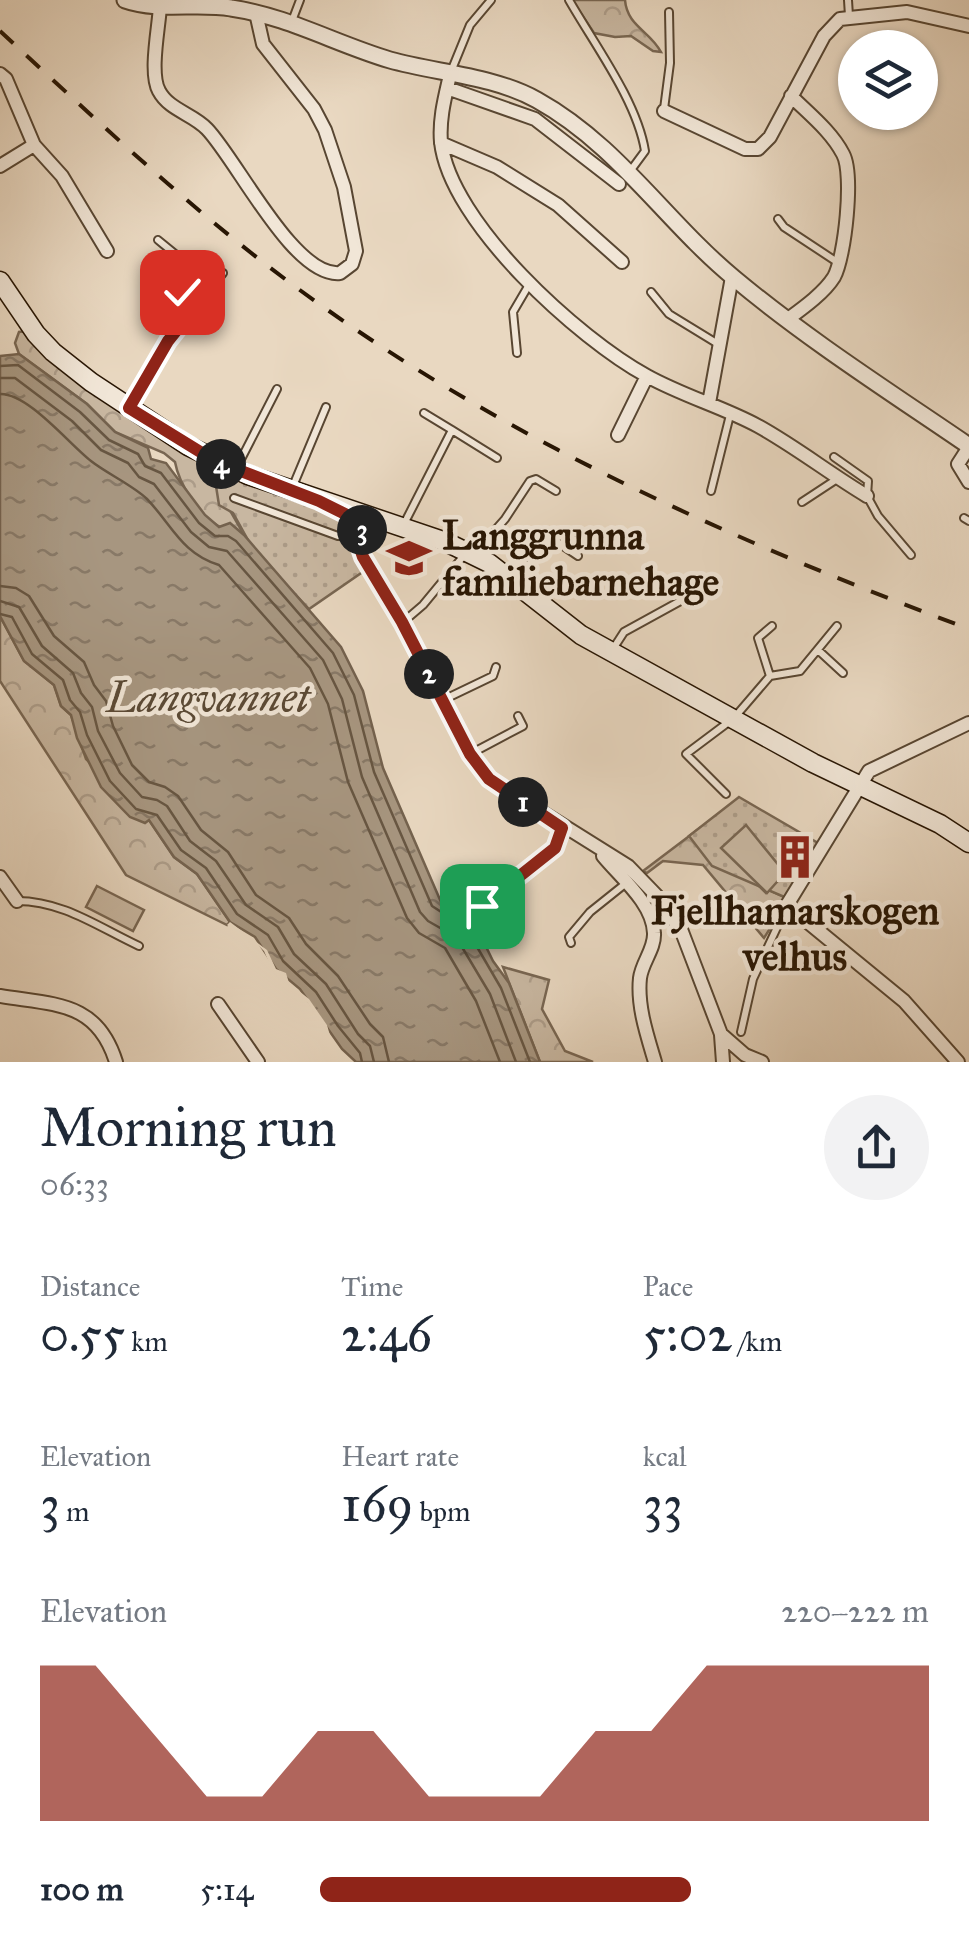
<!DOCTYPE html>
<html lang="en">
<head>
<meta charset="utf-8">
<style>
	:root { --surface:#fff; --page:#f2f2f3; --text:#1f2937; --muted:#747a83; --accent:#8f2418 }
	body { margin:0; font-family:"IM FELL Great Primer",serif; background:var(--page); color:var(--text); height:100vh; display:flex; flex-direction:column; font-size:38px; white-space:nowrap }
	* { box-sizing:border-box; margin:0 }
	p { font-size:32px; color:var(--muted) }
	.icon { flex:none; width:55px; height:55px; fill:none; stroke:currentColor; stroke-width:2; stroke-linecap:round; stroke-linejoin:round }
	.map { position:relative; height:1062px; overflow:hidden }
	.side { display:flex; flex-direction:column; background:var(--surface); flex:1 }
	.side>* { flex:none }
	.buttons { position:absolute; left:838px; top:30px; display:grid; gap:20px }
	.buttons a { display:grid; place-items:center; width:100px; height:100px; border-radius:50%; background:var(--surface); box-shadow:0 2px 8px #0004; font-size:50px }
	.pin { position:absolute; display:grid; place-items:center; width:85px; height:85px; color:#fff; margin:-42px; border-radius:20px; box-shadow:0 5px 15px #0006 }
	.km { position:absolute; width:50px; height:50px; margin:-25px; border-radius:50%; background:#222; color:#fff; font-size:28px; line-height:50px; text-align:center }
	.round { display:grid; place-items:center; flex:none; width:105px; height:105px; border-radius:52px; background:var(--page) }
	.head { display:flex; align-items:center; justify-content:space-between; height:170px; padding:0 40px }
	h1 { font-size:55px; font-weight:600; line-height:75px }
	.metrics { display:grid; grid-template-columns:repeat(3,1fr); gap:15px; height:170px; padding:10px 40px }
	.metrics div { display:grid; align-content:center }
	.metrics b { font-size:50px; font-weight:600 }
	.metrics small { font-size:28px; font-weight:400 }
	.metrics p { font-size:28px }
	.chart { height:280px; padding:20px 40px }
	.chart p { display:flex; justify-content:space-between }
	.chart svg { width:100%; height:180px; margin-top:10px; fill:var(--accent); opacity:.7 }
	ul { padding:0 40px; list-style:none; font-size:32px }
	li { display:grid; grid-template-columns:160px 120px 1fr; align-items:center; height:75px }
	li i { height:25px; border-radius:12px; background:var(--accent) }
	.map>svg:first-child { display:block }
</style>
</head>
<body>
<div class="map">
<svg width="969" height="1062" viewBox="0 0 969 1062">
	<defs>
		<pattern id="forest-crowns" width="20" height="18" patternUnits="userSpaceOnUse" patternTransform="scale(2.5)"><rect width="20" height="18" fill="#c8b7a1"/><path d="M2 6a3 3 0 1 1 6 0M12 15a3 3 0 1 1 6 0" fill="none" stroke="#ac9c89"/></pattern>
		<pattern id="park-dots" width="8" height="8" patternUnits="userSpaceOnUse" patternTransform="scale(2.5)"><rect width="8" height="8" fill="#c8b7a1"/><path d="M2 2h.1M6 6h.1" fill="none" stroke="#ac9c89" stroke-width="1.8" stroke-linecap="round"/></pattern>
		<pattern id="water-ripples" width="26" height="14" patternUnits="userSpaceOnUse" patternTransform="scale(2.5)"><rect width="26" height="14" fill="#a79680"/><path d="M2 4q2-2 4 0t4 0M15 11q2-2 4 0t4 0" fill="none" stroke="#887967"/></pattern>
	</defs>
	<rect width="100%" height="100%" fill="#e9d8c1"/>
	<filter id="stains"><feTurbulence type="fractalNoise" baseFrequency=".002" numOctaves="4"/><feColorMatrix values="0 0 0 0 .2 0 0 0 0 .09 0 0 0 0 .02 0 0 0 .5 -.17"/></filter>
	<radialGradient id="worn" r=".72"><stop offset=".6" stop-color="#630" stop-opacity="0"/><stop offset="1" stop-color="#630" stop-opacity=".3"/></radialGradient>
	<path fill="url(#forest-crowns)" stroke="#786652" stroke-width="2.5" d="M572 0H625C627 26 650 31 661 52L653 51 631 36 615 37 594 33Z
		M27 331 156 433 220 472 216 486 244 535C236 532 227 531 220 527 199 516 179 484 175 462L164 453 115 432 87 404 19 354 15 343 19 332Z
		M0 616 24 661 54 685 61 706 71 715 86 759 149 820 174 857 197 874 230 922 227 925 126 875 0 681Z
		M700 828 766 893 769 890 789 899 764 938 703 865 663 861 647 873 643 871Z
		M503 967 549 980 542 1009 565 1051 593 1062H540Z"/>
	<path fill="url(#park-dots)" stroke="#786652" stroke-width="2.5" d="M220 472 343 517 354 526V551L364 571 309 609 253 549 233 513 219 505 216 486Z
		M739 797 823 846 789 899 712 866 689 836Z"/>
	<path fill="#c8b7a1" stroke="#786652" stroke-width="2.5" d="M746 825 785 873 767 893 721 848Z
		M97 886 144 910 133 931 86 907Z"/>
	<path fill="url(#water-ripples)" stroke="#74624e" stroke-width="2.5" d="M19 354 87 404 115 432 148 448 151 459 166 463 205 515 219 527 230 523 244 535 341 647 363 691 383 768 441 902 473 920 493 961 509 983 540 1062H356L342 1049 300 989 276 969 255 937 230 922 197 874 174 857 149 820 145 823 130 817 101 787 77 738 71 715 61 706 54 685 24 661 0 616V356Z"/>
	<path fill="#e9d8c1" d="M230 922 267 950 276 969 286 973 289 983 309 999 327 1025 331 1039 307 1002 274 974 264 951 254 941 243 938 227 925Z"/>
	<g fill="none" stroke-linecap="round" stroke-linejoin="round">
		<path stroke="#675642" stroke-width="2.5" d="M0 366 18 365 80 412 109 440 138 454 145 466 161 473 199 523 215 536H228L236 541 333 653 354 695 374 772 432 906 466 928 501 988 530 1062
			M0 378H15L72 421 101 450 128 463 139 477 154 484 191 532 209 547 227 551 323 660 342 699 362 777 420 912 428 921 456 937 490 994 516 1062
			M0 394C28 393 69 444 91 461 106 473 134 486 147 499 172 525 182 554 219 565L310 668 328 704 348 782 407 918 419 933 445 948 476 1001 500 1062
			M0 586 16 588 29 596 54 636 84 662 94 685 106 701 113 726 132 765 149 782 165 787 178 796 201 830 228 852 256 895 289 918 306 944 338 976 370 1024 383 1037 389 1062
			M0 601 19 607 42 646 73 673 81 693 92 707 98 731 120 773 142 797 157 800 167 806 190 841 216 861 246 905 278 927 294 954 326 984 358 1034 370 1046 374 1062
			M0 614 12 617 32 654 63 680 70 700 80 712 87 735 110 781 136 809 157 815 181 850 206 868 237 914 268 935 283 961 316 992 338 1026 360 1053 362 1062"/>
		<g stroke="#584632" stroke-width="10">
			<path id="service" d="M569 0C594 44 637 101 645 151L631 170
				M848 0 849 16
				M292 21 300 0
				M450 74 470 25 491 0
				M664 109 670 63 669 12
				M778 219 784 227 837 262
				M158 240 213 285
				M168 277 182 292 188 314
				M651 292 669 314 718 344
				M517 353 513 312 530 283
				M130 407 168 341 223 273
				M424 413 452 430
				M834 457 868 481 867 496 878 516 911 555
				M236 469 277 389
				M293 486 326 407
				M711 491 730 415
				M234 498 338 536 360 537
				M802 502 837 479
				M964 518 969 521
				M404 524 452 430 497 458
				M559 535 595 547
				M474 554 505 519 530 481 536 479 556 491
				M515 579 553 539 578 556
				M402 623 423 605 466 553
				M613 649 624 632 715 582
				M818 650 843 673
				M770 676 800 671 837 626
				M443 700 493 676 496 667
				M472 753 523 726 518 716
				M726 794 686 754 734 718 770 676 758 638 772 626
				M17 901C63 901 98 927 139 946
				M482 906 555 847 562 827
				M571 943 569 937 590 912 625 884
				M741 1032 753 979 787 906"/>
		</g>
		<g stroke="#584632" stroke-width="16">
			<path id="minor" d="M160 6C159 27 149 73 159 91 169 110 193 114 207 129 237 160 294 278 340 273L352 264 356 251 344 187 325 130 314 109 263 44 256 13
				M0 74 6 79 34 145 62 176 107 251
				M450 75C445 97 439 119 441 142 450 223 579 339 647 376 683 396 723 407 758 426 796 447 830 474 867 496
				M447 88 535 119 619 184
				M664 111 745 149H758L770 137 824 36 840 19 907 12 969 26
				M441 143 497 167 558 205 622 262
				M0 166 34 145
				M788 319C803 308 824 293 834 277 845 257 854 174 843 154 831 131 809 114 791 96
				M709 403 732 277
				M618 435 647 376
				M969 447 958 464 969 482
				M363 523 360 548 363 557 402 623 470 754 489 779 628 866 657 896 682 932 721 1034 745 1055 762 1062
				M603 856C620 877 653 903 654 933 655 949 642 962 640 978 637 1006 647 1035 655 1062
				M0 877 17 901
				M0 996C55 1005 97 1001 116 1062
				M218 1004 258 1062
				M721 1035 723 1062
				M958 1062 904 1001 787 905 869 771 969 723"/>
		</g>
		<g stroke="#584632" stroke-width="19">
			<path id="tertiary" d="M125 0C159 12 196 2 231 8 287 16 336 44 390 60 437 73 494 76 537 100 618 145 665 221 734 278 807 339 890 392 969 446"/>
		</g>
		<g stroke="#271503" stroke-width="21">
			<path id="secondary" d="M0 281 36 334 53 352 91 382 188 446 248 475 446 542 489 563 581 635 813 763 940 824 969 843"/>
		</g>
		<use href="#service" stroke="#f1e6d7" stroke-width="6"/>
		<use href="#minor" stroke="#f1e6d7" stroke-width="12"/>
		<use href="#tertiary" stroke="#f1e6d7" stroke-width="15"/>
		<use href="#secondary" stroke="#f1e6d7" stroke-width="18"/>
		<path stroke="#271503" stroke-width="4" stroke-dasharray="18 18" stroke-linecap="butt" d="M0 31C104 127 206 224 322 306 520 447 742 544 969 629"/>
	</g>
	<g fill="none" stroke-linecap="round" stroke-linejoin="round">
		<g stroke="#fff" stroke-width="20">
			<path id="route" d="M182 292 188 316 168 341 129 408 215 461 319 501 363 523 360 548 363 557 402 622 470 754 489 779 562 828 555 848 482 906"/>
		</g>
		<use href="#route" stroke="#8f2418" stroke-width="12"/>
	</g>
	<defs>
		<g id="school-bare" transform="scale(3.45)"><path d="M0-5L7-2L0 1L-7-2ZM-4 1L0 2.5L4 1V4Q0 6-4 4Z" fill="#8f2418" stroke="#f1e6d7" stroke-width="2.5" paint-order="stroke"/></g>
		<g id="building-bare" transform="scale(3.45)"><path d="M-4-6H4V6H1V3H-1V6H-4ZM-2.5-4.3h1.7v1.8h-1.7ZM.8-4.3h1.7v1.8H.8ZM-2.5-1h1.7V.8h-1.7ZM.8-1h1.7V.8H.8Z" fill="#8f2418" stroke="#f1e6d7" stroke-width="2.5" paint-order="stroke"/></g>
	</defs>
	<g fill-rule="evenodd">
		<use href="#school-bare" x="409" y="558"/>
		<use href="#building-bare" x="795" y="857"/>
	</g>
	<g text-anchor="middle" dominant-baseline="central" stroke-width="9" stroke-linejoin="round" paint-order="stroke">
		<g font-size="40" font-weight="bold" fill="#271503" stroke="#f1e6d7" text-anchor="start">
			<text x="442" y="535">Langgrunna<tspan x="442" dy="46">familiebarnehage</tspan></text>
			<text x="795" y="910" text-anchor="middle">Fjellhamarskogen<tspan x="795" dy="46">velhus</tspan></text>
		</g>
		<g font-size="42" font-style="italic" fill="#5a4935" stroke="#f1e6d7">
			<text x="208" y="698">Langvannet</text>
		</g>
	</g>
	<rect width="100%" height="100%" filter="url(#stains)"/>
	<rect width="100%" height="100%" fill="url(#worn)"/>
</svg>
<div class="buttons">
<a><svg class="icon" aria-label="layers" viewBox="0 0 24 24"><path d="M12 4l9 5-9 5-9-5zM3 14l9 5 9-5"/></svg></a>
</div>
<div class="pin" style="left:482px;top:906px;background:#1e9e55"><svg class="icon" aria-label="arrive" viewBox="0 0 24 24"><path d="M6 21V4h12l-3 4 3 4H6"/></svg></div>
<div class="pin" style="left:182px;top:292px;background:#d93025"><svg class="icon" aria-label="check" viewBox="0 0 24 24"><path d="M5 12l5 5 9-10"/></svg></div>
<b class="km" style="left:523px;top:802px">1</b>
<b class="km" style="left:429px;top:674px">2</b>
<b class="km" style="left:362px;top:530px">3</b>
<b class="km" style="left:221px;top:464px">4</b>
</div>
<section class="side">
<div class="head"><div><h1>Morning run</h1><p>06:33</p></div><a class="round"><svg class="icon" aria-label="share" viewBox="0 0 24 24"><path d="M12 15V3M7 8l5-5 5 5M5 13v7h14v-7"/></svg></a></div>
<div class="metrics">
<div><p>Distance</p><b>0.55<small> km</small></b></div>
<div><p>Time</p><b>2:46</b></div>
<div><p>Pace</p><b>5:02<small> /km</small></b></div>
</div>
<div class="metrics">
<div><p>Elevation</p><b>3<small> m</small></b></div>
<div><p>Heart rate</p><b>169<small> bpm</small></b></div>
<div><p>kcal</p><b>33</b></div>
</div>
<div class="chart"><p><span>Elevation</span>220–222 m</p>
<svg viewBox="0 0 160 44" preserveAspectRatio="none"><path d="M0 44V6L10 6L20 22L30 38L40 38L50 22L60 22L70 38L80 38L90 38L100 22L110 22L120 6L130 6L140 6L150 6L160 6V44z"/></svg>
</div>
<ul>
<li><b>100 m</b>5:14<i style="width:61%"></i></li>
</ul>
</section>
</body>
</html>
